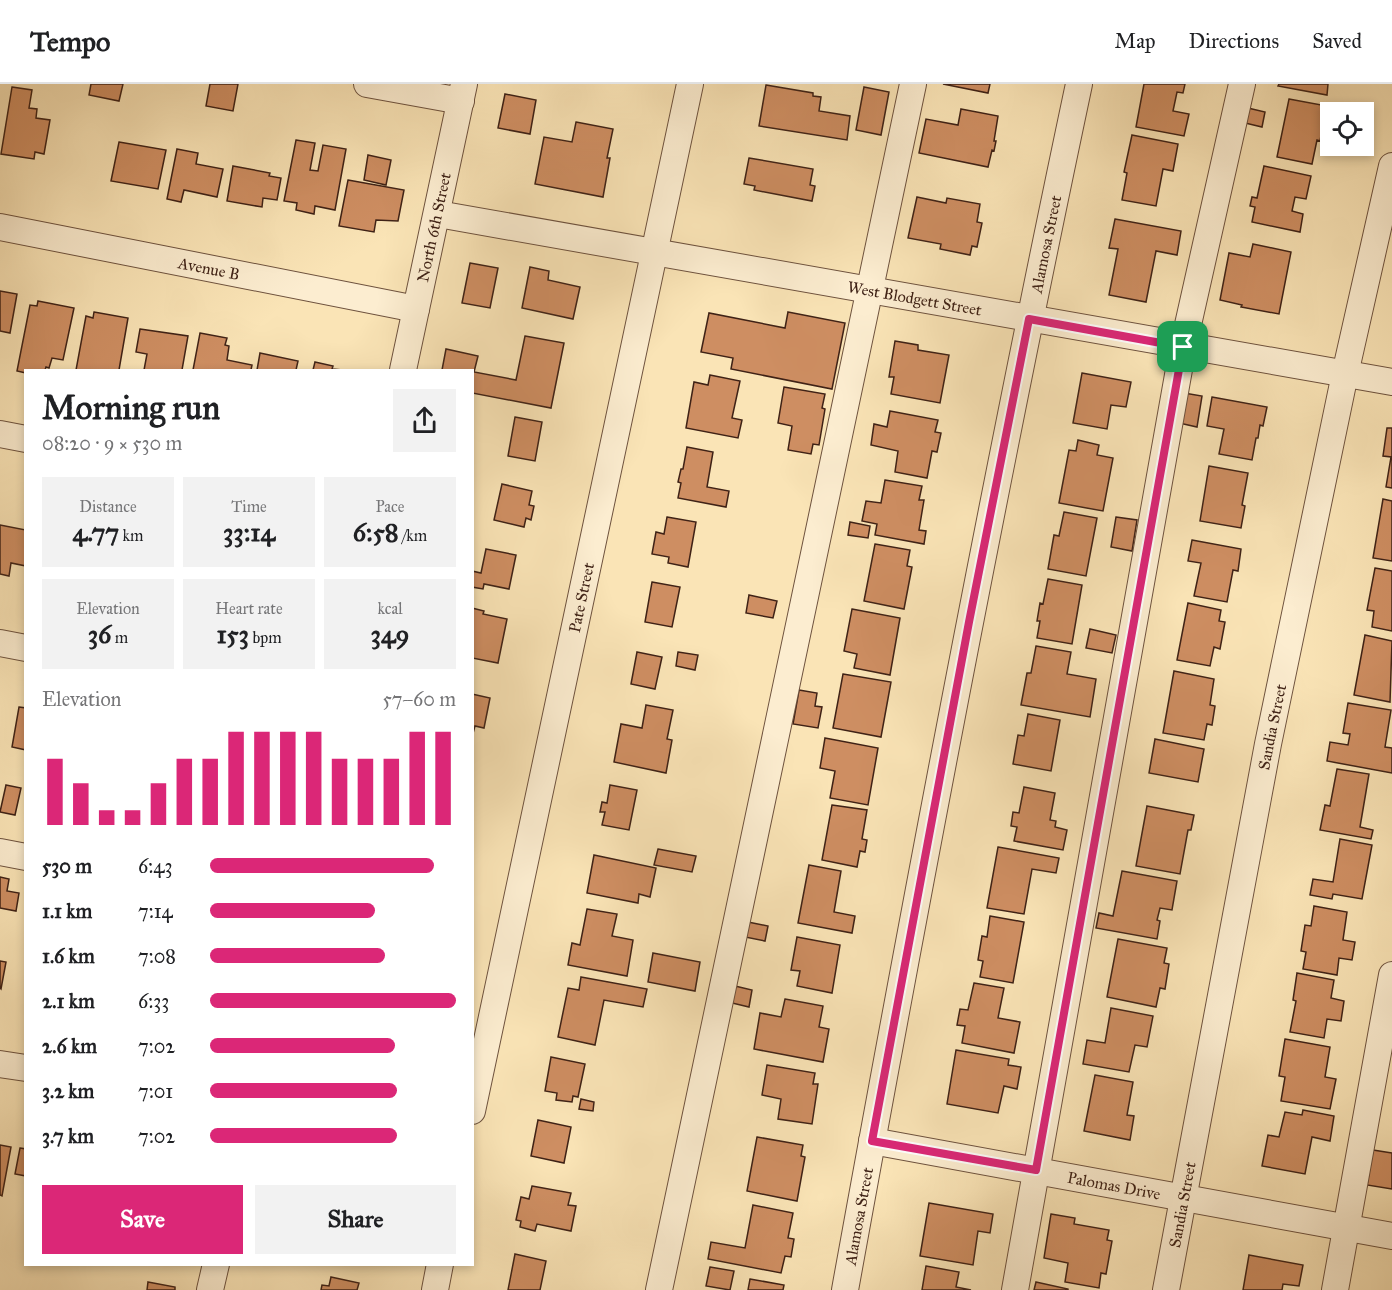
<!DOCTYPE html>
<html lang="en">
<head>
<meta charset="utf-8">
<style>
	:root { --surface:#fff; --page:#f2f2f2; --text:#202124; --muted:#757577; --line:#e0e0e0; --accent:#db2777 }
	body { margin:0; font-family:"IM FELL Great Primer",serif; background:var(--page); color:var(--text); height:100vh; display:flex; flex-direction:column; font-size:22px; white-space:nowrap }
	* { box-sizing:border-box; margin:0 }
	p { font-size:20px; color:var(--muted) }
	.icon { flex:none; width:33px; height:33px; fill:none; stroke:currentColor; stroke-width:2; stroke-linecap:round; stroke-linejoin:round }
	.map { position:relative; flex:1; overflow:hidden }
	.drawer { position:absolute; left:24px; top:285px; width:450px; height:897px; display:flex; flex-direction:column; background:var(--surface); border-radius:0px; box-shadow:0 3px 9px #0003 }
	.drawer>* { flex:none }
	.tools { position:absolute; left:1320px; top:18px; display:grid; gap:12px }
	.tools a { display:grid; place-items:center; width:54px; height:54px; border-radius:0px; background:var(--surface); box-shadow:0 3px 9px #0003; font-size:30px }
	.pin { position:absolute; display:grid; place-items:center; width:51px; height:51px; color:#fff; margin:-26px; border-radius:12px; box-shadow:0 3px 9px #0006 }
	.round { display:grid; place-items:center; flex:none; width:63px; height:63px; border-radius:0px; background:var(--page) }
	.summary { display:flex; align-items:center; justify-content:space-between; height:102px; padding:0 18px }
	h1 { font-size:33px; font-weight:700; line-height:45px }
	.figures { display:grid; grid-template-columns:repeat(3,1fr); gap:9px; height:102px; padding:6px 18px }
	.figures div { display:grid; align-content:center; border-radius:0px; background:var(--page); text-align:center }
	.figures b { font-size:26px; font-weight:700 }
	.figures small { font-size:16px; font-weight:400 }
	.figures p { font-size:16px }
	.chart { height:168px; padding:12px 18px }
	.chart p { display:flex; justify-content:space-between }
	.chart svg { width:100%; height:108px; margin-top:6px; stroke:var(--accent); stroke-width:6 }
	.cta { display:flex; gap:12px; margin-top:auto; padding:12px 18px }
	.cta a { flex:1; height:69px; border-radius:0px; background:var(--accent); color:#fff; font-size:24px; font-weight:700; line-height:69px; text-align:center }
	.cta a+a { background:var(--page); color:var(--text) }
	ul { padding:0 18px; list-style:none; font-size:20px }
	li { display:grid; grid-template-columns:96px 72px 1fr; align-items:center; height:45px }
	li i { height:15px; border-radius:8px; background:var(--accent) }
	header { display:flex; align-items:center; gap:36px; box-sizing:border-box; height:84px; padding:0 30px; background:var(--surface); border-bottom:2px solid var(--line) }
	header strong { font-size:28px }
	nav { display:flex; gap:33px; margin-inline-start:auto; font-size:21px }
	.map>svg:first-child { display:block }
</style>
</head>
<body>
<header>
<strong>Tempo</strong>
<nav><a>Map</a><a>Directions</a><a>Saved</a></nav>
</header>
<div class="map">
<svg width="1392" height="1206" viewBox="0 0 1392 1206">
	<rect width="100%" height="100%" fill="#fae4b6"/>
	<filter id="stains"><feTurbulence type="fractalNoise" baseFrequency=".00333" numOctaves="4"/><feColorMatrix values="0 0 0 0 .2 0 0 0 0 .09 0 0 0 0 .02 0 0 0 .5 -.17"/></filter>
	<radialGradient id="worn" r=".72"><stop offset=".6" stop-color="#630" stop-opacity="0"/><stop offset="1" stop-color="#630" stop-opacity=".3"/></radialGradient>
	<path fill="#ce8e62" stroke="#3f2216" stroke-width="1.5" d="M91 0H123L119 17 89 11Z
		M210 0H238L233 27 206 22Z
		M943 0H990L988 9Z
		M1144 0H1185L1183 9 1177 8 1173 27 1189 30 1184 52 1136 43Z
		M1279 0H1328L1327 11 1278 2Z
		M766 1 813 9V12L821 13 819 27 850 32 847 56 759 42Z
		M12 3 32 6 29 24 37 25 36 34 50 36 44 70 35 68 34 75 1 70Z
		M864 3 889 8 881 51 856 46Z
		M505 10 536 16 530 50 498 44Z
		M1289 15 1327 22 1320 57 1317 56 1312 80 1277 73Z
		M1248 24 1265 28 1262 43 1245 39Z
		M961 25 998 32 994 57H996L994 67 992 66 988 83 919 69 926 35 958 41Z
		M576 38 613 45 607 74H610L603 113 535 100 544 53 572 58Z
		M1132 51 1178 60 1173 87 1163 85 1156 122 1122 116 1127 89 1124 88Z
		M296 56 315 59 310 86 318 87 323 61 346 65 335 126 315 122 314 130 296 126 297 119 284 117Z
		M119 58 166 66 158 105 111 97Z
		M177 65 198 69 196 80 223 85 217 113 184 106 181 118 167 115Z
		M368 71 391 76 386 101 364 96Z
		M749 74 813 85 810 101 815 102 812 117 754 106 755 102 744 100Z
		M233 82 270 89 269 92 281 94 277 116 263 114 262 123 227 117Z
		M1264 82 1311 92 1306 115 1295 113 1292 127 1303 130 1300 148 1252 138 1255 123 1250 122 1252 113 1257 114Z
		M348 96 404 106 398 137 376 136 374 148 339 142Z
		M917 113 946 119 947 114 980 120 977 138 982 139 977 163 972 162 970 171 940 165 941 160 908 154Z
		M1115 135 1181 147 1177 171 1156 167 1146 218 1109 211 1118 165 1109 164Z
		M1253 160 1291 168 1279 230 1241 223 1242 221 1220 216 1229 169 1250 173Z
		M470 179 498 184 490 224 462 219Z
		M530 183 549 187 548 196 580 203 573 235 522 224Z
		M0 207 17 210 10 249 0 247Z
		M38 217 74 224 63 276 52 274 49 284 46 283 45 286H26V289L17 287 30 221 37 222Z
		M94 228 128 234 119 286H76L86 232 93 234Z
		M788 228 845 239 832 305 731 285 733 274 701 268 709 229 785 244Z
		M140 245 188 252 182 286H144L147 270 136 268Z
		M200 249 227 254 225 261 229 262 227 276 252 281 251 286H193Z
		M525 252 564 259 551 324 472 309V286H442L446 265 478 272 474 288 516 296Z
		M895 257 918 261V266L949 271 940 319 891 310 894 293H889Z
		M260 269 298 277 296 286H257Z
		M315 278 333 282 332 285 343 286H313Z
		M1082 289 1131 298 1126 323 1111 321 1107 345 1073 339Z
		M710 291 740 297 732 334 742 336 738 354 686 344 694 298 708 301Z
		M784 303 825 310 822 324 825 325 819 361 813 360 811 370 788 366 792 342 778 339Z
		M1184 309 1202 312 1197 343 1179 339Z
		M1212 313 1267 323 1263 342 1260 341 1258 354H1256L1252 376 1219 370 1224 345 1207 342Z
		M890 327 938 336 935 348 941 349 937 368 932 367 927 394 895 388 898 367 871 361 874 340 887 343Z
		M515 333 542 338 535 377 508 372Z
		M1387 344H1392V404L1386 403 1391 373 1383 372Z
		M1078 356 1099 361 1097 371 1113 374 1103 427 1059 419 1069 366 1076 367Z
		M687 363 713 368 707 403 729 407 726 423 678 414 681 399 678 398 681 385H683Z
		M1209 382 1248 389 1242 421 1245 422 1241 444 1200 437Z
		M885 396 922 402 919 416H924L919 446 926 447 924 460 875 451 877 440 862 437 866 417 881 419Z
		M502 400 532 407 529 421 534 422 531 436 526 434 524 443 494 436Z
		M1383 415 1392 417V477L1373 474Z
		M1064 428 1097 434 1086 492 1048 485 1054 451 1059 452Z
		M667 433 696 438 688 483 668 479 669 473 652 470 656 448 664 450Z
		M1116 433 1137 436 1132 467 1111 463Z
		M850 438 870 442 868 454 848 451Z
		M0 441 26 446V482L11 479 9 492 0 490Z
		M1192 456 1241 465 1238 487 1233 486 1227 518 1194 512 1201 479 1188 477Z
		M875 460 910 466 907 482 912 483 904 525 864 517Z
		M486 465 516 471 509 505 484 500 483 505 472 503V487L481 489Z
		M1375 484 1392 487V547L1372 543 1374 527 1367 526Z
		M1048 495 1082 501 1072 560 1037 554 1040 537H1037L1040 519 1043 520Z
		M652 498 680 503 672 543 645 538Z
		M749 511 777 517 773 534 746 529Z
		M1188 519 1221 526 1219 537 1225 538 1220 565 1214 563 1210 582 1177 576Z
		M472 524 484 527 483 530 507 535 498 579 472 574Z
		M852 525 900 534 890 591 854 584 857 570 844 567Z
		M1090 545 1116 551 1112 569 1086 564Z
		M1365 551 1392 557 1390 618 1354 611Z
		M1036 562 1071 568 1067 590 1096 595 1090 633 1021 621 1027 589H1031Z
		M637 568 662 573 655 605 631 600Z
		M678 568 698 571 695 586 676 582Z
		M1174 587 1214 595 1210 621 1215 622 1212 641 1207 640 1204 656 1163 649Z
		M843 590 891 598 881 653 833 644Z
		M799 606 817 609 815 622 822 623 818 644 793 640Z
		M472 610 490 614 484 644 475 642 472 653Z
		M1348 619 1391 626 1385 663 1392 664V689L1327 677 1330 658 1348 661 1350 650 1343 649Z
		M646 621 673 626 667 655 672 656 666 689 614 678 621 640 642 644Z
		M19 623 26 624V666L12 663Z
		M1028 630 1060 636 1051 687 1013 680 1018 651 1024 652Z
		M825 654 878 664 868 721 830 714 835 687 820 684Z
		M1155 655 1204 665 1198 698 1149 689Z
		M1337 685 1369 690 1360 743 1373 746 1371 755 1320 746 1325 721 1330 722Z
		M6 701 21 704 15 731 0 728Z
		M610 701 637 706 629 746 602 741 605 728H600L602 718 607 719Z
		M1024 703 1055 709 1050 736 1056 737 1055 743 1067 746 1063 766 1014 757 1017 743 1011 742 1013 728 1019 729Z
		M832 721 867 726 862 755 867 756 865 768 860 767 857 783 822 776Z
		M1147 722 1194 731 1191 746H1188L1180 790 1136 782Z
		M1340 755 1372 761 1362 815 1333 810 1332 815 1310 811 1313 795 1333 798Z
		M998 763 1059 774 1056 789 1032 785 1024 830 987 824Z
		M658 765 696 772 692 788 654 781Z
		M594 771 656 784 650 813 639 810 638 819 587 809Z
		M809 781 841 787 834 828 855 832 852 849 798 839Z
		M1122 787 1177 797 1172 826 1160 824 1157 836 1160 837 1157 855 1096 844 1099 829 1113 832Z
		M0 793 9 795 7 807 19 809 16 827 0 824Z
		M1314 822 1347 828 1343 856 1355 858 1352 876 1339 874 1337 891 1303 885 1306 868 1301 867 1305 841 1311 842Z
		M587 825 617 830 612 852 633 856 627 892 568 881 572 859 580 861Z
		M990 832 1024 838 1013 899 980 893 983 877 978 876 982 852 987 853Z
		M748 838 768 842 765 857 745 853Z
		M797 853 840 861 832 909 797 902 800 887 791 886Z
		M1118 855 1167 864 1164 879 1169 880 1165 905 1160 904 1156 923 1107 913Z
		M653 869 700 878 695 907 648 898Z
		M0 877 6 878 1 905 0 904Z
		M1297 889 1334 896 1331 914 1344 917 1341 937 1327 935 1324 954 1290 948 1296 917 1293 916Z
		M581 893 647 905 643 923 604 916 595 961 558 953 568 904 579 906Z
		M974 899 1004 904 998 934 1020 938 1014 969 962 959 965 942 957 941 960 925 968 926Z
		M735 902 752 906 749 923 732 919Z
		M785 915 823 922 819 943 829 945 823 978 754 965 760 929 781 933Z
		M1111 924 1153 932 1147 963 1135 961 1129 988 1083 980 1087 956 1105 959Z
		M1285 955 1330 963 1325 993 1336 995 1330 1025 1281 1017 1285 993 1279 992Z
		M956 966 1009 975 1008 981 1021 983 1017 1005 1004 1002 998 1029 947 1020Z
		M551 973 585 980 578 1013 573 1012 572 1018 556 1016 557 1009 545 1007Z
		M767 981 815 989 813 1000H818L812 1040 778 1035 781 1015 762 1011Z
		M1095 991 1133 998 1127 1031 1134 1032 1130 1056 1084 1047Z
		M581 1015 594 1018 593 1027 579 1025Z
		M1303 1026 1334 1032 1330 1057 1312 1053 1305 1090 1262 1082 1268 1051 1279 1053 1285 1028 1302 1031Z
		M538 1036 571 1043 564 1079 531 1072Z
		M757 1053 803 1061 801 1072 805 1073 797 1117 747 1107Z
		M0 1061 11 1063 2 1112 0 1111Z
		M20 1064 26 1065V1092L15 1090Z
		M1373 1066 1392 1069V1105L1367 1101Z
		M532 1102 571 1109 568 1121 576 1122 571 1147 537 1140 535 1147 520 1143 521 1137 516 1136 521 1113 529 1115Z
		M929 1119 993 1130 990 1149 978 1147 973 1181 920 1172Z
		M753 1121 793 1129 788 1154 794 1155 791 1173 785 1172 781 1189 708 1175 711 1158 745 1164Z
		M1051 1130 1075 1134 1074 1140 1109 1146 1107 1156 1112 1157 1106 1190 1101 1189 1099 1204 1065 1198 1068 1179 1044 1174Z
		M515 1170 546 1177 540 1206H508Z
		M1249 1171 1303 1181 1299 1202 1283 1200 1282 1206H1243Z
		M926 1182 959 1188 956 1203 971 1206H922Z
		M710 1183 734 1187 730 1206 706 1202Z
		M331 1193 359 1199 357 1206H321L322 1201 329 1202Z
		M750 1195 784 1201 783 1206H748Z
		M148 1198 175 1203V1206H147Z
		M1036 1198 1068 1205V1206H1034Z"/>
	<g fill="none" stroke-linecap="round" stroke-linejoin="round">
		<g stroke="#6e523e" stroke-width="28">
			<g id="minor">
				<path d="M367 0 461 17"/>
				<path id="s1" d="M438 130 1392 298"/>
				<path id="s2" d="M0 143 416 225"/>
				<path id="s3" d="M403 286 464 0"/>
				<path d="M0 350 26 355"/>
				<path d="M0 559 26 564"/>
				<path d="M0 768 26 773"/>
				<path d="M0 980 26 984"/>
				<path id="s4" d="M472 1027 690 0"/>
				<path id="s5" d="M872 1057 1392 1152"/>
				<path d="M210 1206 216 1180"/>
				<path d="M435 1206 440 1180"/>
				<path d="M659 1206 913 0"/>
				<path id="s6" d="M845 1206C918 803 994 401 1079 0"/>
				<path d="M1015 1206 1183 263 1242 0"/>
				<path id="s7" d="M1166 1206 1268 660 1345 290 1392 82"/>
				<path d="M1335 1206 1392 891"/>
			</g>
		</g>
		<use href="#minor" stroke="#fcedd0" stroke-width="26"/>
	</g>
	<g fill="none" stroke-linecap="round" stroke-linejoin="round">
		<g stroke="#fff" stroke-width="12">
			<path id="route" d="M1029 235 1183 263 1036 1086 872 1057 969 538Z"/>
		</g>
		<use href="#route" stroke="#db2777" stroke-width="8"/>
	</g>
	<g text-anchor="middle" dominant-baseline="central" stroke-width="4.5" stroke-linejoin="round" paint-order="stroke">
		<g font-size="16" fill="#3f2216" stroke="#fcedd0">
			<text stroke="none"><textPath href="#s3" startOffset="146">North 6th Street</textPath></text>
			<text stroke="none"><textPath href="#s6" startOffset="1065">Alamosa Street</textPath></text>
			<text stroke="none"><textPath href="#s2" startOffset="213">Avenue B</textPath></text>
			<text stroke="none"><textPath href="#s1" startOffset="484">West Blodgett Street</textPath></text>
			<text stroke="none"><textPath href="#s4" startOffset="525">Pate Street</textPath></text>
			<text stroke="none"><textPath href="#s7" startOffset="573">Sandia Street</textPath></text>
			<text stroke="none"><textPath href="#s5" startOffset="246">Palomas Drive</textPath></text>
			<text stroke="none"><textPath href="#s7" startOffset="87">Sandia Street</textPath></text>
			<text stroke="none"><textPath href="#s6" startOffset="75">Alamosa Street</textPath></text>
		</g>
	</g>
	<rect width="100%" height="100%" filter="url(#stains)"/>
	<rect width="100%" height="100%" fill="url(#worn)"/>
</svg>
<div class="tools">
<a><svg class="icon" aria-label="locate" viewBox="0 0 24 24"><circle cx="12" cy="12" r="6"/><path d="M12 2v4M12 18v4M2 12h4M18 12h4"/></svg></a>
</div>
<div class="pin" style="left:1183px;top:263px;background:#1e9e55"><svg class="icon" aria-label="arrive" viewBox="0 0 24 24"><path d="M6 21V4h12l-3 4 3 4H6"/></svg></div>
<section class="drawer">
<div class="summary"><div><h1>Morning run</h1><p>08:20 · 9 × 530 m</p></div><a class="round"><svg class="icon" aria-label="share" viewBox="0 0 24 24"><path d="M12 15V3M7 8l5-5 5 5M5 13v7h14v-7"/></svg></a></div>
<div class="figures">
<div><p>Distance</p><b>4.77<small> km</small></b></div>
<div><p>Time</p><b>33:14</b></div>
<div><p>Pace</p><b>6:58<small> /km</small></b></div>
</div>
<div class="figures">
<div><p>Elevation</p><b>36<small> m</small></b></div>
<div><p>Heart rate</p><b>153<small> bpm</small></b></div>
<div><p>kcal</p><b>349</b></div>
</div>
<div class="chart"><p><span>Elevation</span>57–60 m</p>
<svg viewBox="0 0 160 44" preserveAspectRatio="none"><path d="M5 44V17M15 44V27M25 44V38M35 44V38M45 44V27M55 44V17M65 44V17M75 44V6M85 44V6M95 44V6M105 44V6M115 44V17M125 44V17M135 44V17M145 44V6M155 44V6"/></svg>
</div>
<ul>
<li><b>530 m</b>6:43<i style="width:91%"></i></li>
<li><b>1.1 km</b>7:14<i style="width:67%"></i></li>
<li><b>1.6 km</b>7:08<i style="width:71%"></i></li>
<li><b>2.1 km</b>6:33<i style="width:100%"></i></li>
<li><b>2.6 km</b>7:02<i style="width:75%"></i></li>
<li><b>3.2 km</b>7:01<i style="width:76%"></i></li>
<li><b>3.7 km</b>7:02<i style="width:76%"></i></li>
</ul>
<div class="cta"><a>Save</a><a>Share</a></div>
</section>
</div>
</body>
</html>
